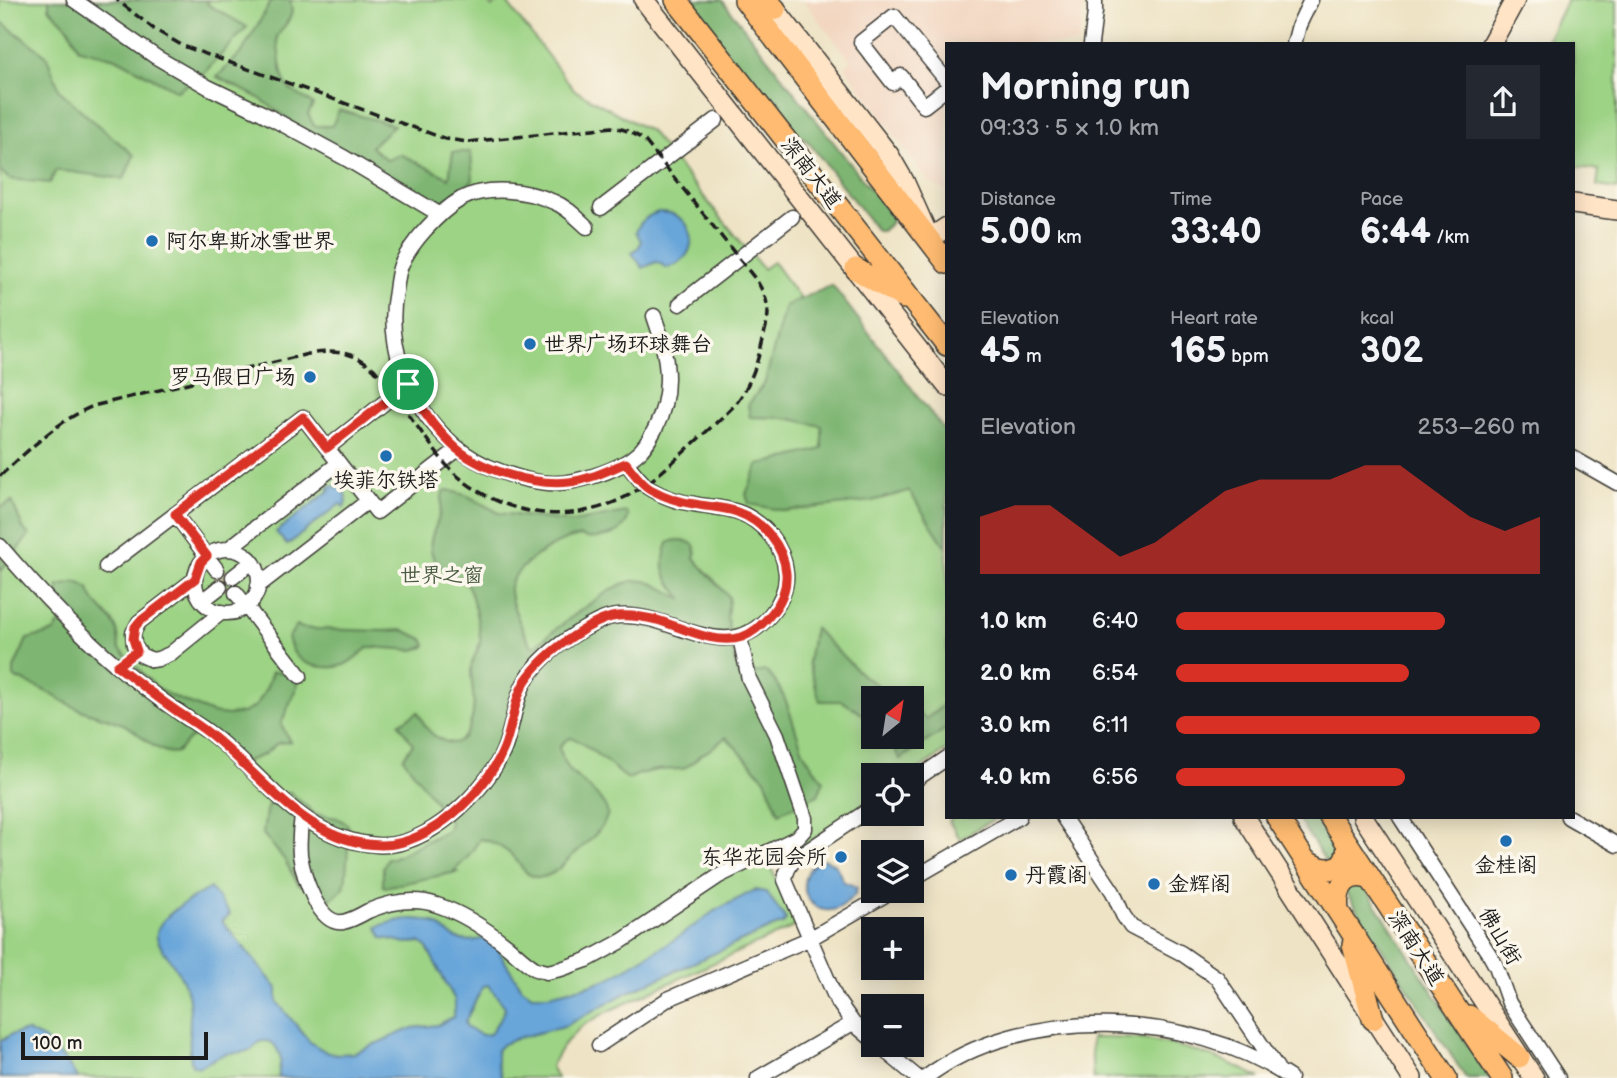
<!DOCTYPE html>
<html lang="en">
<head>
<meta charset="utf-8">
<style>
	:root { --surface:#171b24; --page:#242831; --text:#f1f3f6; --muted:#9ea1a6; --accent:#d93025 }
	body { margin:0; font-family:"Balsamiq Sans","LXGW WenKai TC",sans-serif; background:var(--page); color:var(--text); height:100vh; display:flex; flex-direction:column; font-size:26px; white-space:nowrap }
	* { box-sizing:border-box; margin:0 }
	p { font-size:23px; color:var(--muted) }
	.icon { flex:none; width:38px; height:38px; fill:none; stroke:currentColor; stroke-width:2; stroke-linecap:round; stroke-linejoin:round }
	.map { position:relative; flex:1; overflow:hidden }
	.panel { position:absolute; left:945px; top:42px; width:630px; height:777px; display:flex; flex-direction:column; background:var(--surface); border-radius:0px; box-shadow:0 4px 18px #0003 }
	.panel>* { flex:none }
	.needle { width:46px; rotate:30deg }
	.tools { position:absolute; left:861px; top:686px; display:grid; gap:14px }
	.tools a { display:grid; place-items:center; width:63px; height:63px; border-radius:0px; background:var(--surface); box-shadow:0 4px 18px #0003; font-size:35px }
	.scale { position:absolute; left:21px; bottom:18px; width:187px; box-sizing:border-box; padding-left:7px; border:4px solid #1c1c1c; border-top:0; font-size:19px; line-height:24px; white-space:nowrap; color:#1c1c1c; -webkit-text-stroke:5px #fbf7ec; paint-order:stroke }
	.pin { position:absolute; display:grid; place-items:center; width:60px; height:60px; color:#fff; margin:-30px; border:4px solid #fff; border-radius:50%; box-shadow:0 2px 7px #0007 }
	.round { display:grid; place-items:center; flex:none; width:74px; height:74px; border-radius:0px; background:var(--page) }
	.overview { display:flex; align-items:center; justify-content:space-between; height:119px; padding:0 35px }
	h1 { font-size:38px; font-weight:700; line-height:52px }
	.stats { display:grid; grid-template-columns:repeat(3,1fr); gap:10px; height:119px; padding:7px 35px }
	.stats div { display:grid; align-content:center }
	.stats b { font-size:35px; font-weight:700 }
	.stats small { font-size:19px; font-weight:400 }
	.stats p { font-size:19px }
	.chart { height:196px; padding:14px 35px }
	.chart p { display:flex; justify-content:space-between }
	.chart svg { width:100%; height:126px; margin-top:7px; fill:var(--accent); opacity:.7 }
	ul { padding:0 35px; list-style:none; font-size:23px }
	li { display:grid; grid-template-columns:112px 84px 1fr; align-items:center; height:52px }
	li i { height:18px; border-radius:9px; background:var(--accent) }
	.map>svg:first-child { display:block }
</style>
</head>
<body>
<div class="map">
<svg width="1617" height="1078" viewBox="0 0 1617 1078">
	<rect width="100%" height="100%" fill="#fbf7ec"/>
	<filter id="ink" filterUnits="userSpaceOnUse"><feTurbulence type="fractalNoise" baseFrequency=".0143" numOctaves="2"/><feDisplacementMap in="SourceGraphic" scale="14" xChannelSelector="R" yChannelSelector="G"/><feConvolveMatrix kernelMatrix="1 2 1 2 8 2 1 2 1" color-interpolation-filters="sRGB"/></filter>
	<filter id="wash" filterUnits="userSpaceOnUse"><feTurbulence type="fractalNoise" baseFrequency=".00686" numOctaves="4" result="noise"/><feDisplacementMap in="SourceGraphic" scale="28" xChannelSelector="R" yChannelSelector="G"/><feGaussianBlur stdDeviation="1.57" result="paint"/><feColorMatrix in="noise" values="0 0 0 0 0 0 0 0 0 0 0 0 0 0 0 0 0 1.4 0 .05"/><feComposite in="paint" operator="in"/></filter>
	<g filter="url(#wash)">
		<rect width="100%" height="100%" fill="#eee3c5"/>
		<path fill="#f2d4be" d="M803 0H1083L1084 1 1078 44H947V191L934 185 926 178 845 67 851 61Z"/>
		<path fill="#9dd385" stroke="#5c7850" stroke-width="2" fill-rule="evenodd" d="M0 0H486L492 7 502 0H505L574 90 650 131 763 269 773 262 947 498V750L909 775H873V799L771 868 798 925 665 985 607 1012 582 1026 563 1045 551 1066 557 1078H0ZM873 698H912V737H873Z
			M1567 0H1617V189L1597 186 1599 170 1573 166V44H1545Z
			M956 817H997L960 839 949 821Z
			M1091 1038C1111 1038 1132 1037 1152 1041 1189 1047 1226 1060 1260 1078H1093Z"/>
		<path fill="#7eb572" stroke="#4d6847" stroke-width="2" d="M49 0H209L207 4 247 27 204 73 177 91 116 58 79 49 68 27 49 8Z
			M272 0H290C296 18 285 23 277 37 279 50 280 80 289 88 296 95 305 97 313 105L308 114 314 126H332L339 110 394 125 371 147 387 160 400 154 449 178 453 152H471L473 180 470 183 438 205 300 128 259 98 217 77 242 52Z
			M684 0H722L892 217V222L882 231H877L810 144 765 101Z
			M0 21 46 55 60 91 94 122 134 155 124 179 56 170 50 183 9 179 0 170Z
			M832 285 947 434V549L909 491 872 501 785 511 749 504 746 494 758 465 822 449V426L786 418 750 417 748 405 765 382 785 306Z
			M448 490 468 496 499 513 573 522 626 512 628 514C628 524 622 530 613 534 605 537 596 539 587 538 581 537 583 535 577 537 557 540 514 566 510 587 508 599 525 637 533 647 553 632 611 583 633 581 651 578 668 592 683 600 666 578 658 571 668 543 677 538 686 540 694 545L696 552 694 558 729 597 727 618 738 675 766 671C789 693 792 725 804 753 809 763 817 772 824 781L818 795 779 813 765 779 726 737 708 751 700 755 692 763 683 769 657 770 639 774 628 779C617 772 581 739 572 738 566 738 562 743 559 748 562 756 565 765 571 772 580 781 611 803 607 816 602 832 584 845 572 856 563 865 550 880 536 877 526 875 522 868 517 861 508 850 493 841 480 839L467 858 454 871 457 872 385 887 383 886V868L387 858H393L448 830 450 822 403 758 413 744 399 724 418 712C425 727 430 736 447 742 459 746 466 735 470 725 477 706 472 692 471 672 470 660 478 653 480 642 481 634 472 590 467 585 457 573 437 571 432 554 427 539 437 527 440 513 442 506 441 499 443 492Z
			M12 501 23 528 29 535 0 572V508Z
			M77 582 89 588C91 604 112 614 117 630 119 635 118 643 119 648L155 686 169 695 212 713 228 715 243 713 256 706 266 689 272 672H285L297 678V686L281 724 290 742 278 743 263 755 234 766C228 756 206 731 192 737 182 742 182 756 167 752 151 748 141 734 127 726 113 719 96 716 81 710 66 704 53 694 39 688 30 684 22 681 14 677V668L27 639 54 632 67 612 59 595 58 586Z
			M297 625 302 628 317 629 383 631 403 630 423 639 426 645 424 647 414 650 369 647C362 652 354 660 346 664 332 670 303 668 294 653 291 649 290 643 288 638Z
			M814 628 862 675 896 698H873V721L842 701H820L808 662Z
			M947 702V728L900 759 887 737H912V709L926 719Z
			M290 792 315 814 337 818 347 824 349 829C348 838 347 881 344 887 341 891 335 895 331 899L298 884 284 859 263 834 266 811 269 803Z
			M1297 817H1319L1489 1078H1466Z"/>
		<path fill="#67a5d9" stroke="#42607a" stroke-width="2" fill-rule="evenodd" d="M658 212C698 210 704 261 665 268L663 265 656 262 643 268 632 253 639 247 641 241 636 232C640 221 647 216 658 212Z
			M332 486C345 487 350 496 344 507L340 504 287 545 276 532 330 490 328 487Z
			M823 859C841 864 836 870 844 882L850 884 857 888C856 896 853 896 848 901 816 932 782 877 823 859Z
			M210 888 230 914 222 921 277 988V1002L310 1042 328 1053 341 1054 354 1053 412 1028 438 1025 453 1017 455 1009V1000L426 946 419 942C401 945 398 939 382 938L377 927C394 920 415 916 432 922 441 926 447 933 455 938 466 943 478 940 489 938L497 946 504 960 522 988 532 995H548L587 986 610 978 680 936 714 911 755 890 766 892 786 919 783 924 773 927 624 994 565 1026 518 1038 503 1044 497 1050V1064L502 1078H279C277 1069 284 1061 278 1051 276 1046 272 1041 266 1041 259 1040 257 1045 252 1049 243 1055 234 1051 225 1054 216 1057 207 1063 199 1067L192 1065C186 1042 193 1018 188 994 185 982 178 971 171 961 166 954 159 946 157 938 153 918 195 897 210 888ZM488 985 505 1007 504 1012 490 1034 482 1035 467 1028 465 1022 483 986Z
			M27 1031 44 1039 62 1057 78 1078H0V1042L10 1035Z"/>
	</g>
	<g filter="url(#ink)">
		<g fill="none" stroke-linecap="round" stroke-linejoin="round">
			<path stroke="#c4bba3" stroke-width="14" stroke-dasharray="14 7" stroke-linecap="butt" d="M217 570 236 593"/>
			<g stroke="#3c3a35" stroke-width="17">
				<path id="street" d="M74 0 156 57 208 87 262 113 345 158 439 214
					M1091 44 1095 12V0
					M1294 44 1299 25 1311 0
					M947 81 894 16 861 42 893 83 901 76 924 106 947 88
					M601 208 716 120
					M587 227C577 218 567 207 554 202 527 190 488 185 461 199 447 207 436 218 425 230 416 240 407 252 401 265 398 273 397 282 396 291 382 359 424 437 487 466 513 477 545 488 574 481 596 476 620 469 637 454 645 448 650 438 655 429 674 392 668 354 654 316
					M680 304 792 217
					M327 448 408 384
					M1573 458 1617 483
					M175 514 217 570
					M0 546C36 588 73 628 115 664 134 680 155 696 176 710 186 718 197 724 207 731 264 773 300 840 377 845 426 849 484 793 503 752 513 729 514 700 526 680 538 661 559 644 577 633 590 626 603 617 618 616 673 611 726 670 771 614 780 603 787 588 786 573 784 546 763 521 738 512 724 507 708 507 694 504 680 502 664 497 652 490 642 485 634 472 626 463
					M228 549 339 463
					M195 581a32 32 0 1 1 64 0a32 32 0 1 1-64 0Z
					M106 567 303 417 377 512 458 449
					M233 577 252 562
					M195 579 139 622 133 633 134 645 141 655 152 660 158 659 170 654 222 612
					M258 586 368 501
					M236 593 300 676
					M202 601 220 587
					M912 782 947 758
					M873 807 795 859C789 866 786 871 785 880L836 999 853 1023 873 1040
					M302 817C300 829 299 842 300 855 303 874 318 926 343 922 352 920 361 915 368 911 390 902 414 897 437 905 462 913 486 929 506 945 516 953 525 963 536 969L547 972 561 969 587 960 622 941 719 876 798 837 805 829V818L777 735 749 679 740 638
					M1063 817 1113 892 1123 915 1131 927 1181 953 1217 978 1277 1068
					M1400 817 1491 957 1496 966 1509 1003 1558 1078
					M1568 817 1617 845
					M912 879 1019 817
					M599 1045 668 999 811 938 892 891
					M878 1045 918 1078
					M758 1078 853 1023
					M925 1078C1022 1004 1191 1010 1290 1078"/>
			</g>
			<g stroke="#3c3a35" stroke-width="22">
				<path id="secondary" d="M644 0 947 386
					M768 0 889 155 904 181 925 228
					M1491 44 1515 0
					M1573 204 1617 210
					M929 239 947 227
					M1244 817 1412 1078
					M1363 817 1534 1078"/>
			</g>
			<g stroke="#3c3a35" stroke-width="24">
				<path id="primary" d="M676 0 947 345
					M745 0 947 263
					M766 0 775 9
					M856 269 904 298
					M1277 817 1446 1078
					M1330 817 1502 1078
					M1305 860C1324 874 1347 873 1348 845
					M1338 910C1335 887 1347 870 1371 879
					M1353 944 1373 1019
					M1469 1016 1519 1057"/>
			</g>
			<use href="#street" stroke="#fff" stroke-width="14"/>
			<use href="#secondary" stroke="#ffe4c6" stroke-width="19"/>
			<use href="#primary" stroke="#febb71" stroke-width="21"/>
			<path stroke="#1c1c1c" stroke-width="3.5" stroke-dasharray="10 5" stroke-linecap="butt" d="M0 476C29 450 57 421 93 406L308 354C334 350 354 351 374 369 391 389 406 411 422 433 432 446 441 460 452 471 502 518 575 528 634 492 653 481 668 466 684 452 701 436 719 421 735 405 751 384 757 364 763 339 765 330 768 321 768 312 768 301 763 291 757 281L645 141C634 133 625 129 612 127L468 142 446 139 183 46 154 29 117 0"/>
		</g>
	</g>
	<g fill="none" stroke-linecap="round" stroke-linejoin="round" filter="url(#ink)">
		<g stroke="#fff" stroke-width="14">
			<path id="route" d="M408 384C421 408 436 431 457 449 484 471 535 486 569 482 589 480 608 470 626 463 633 472 642 485 652 490 665 497 680 502 694 504 708 507 723 507 737 512 763 521 784 546 786 573 787 588 781 602 772 613 764 623 753 633 742 637 716 646 681 627 657 620 644 617 631 615 618 616 606 617 593 624 583 630 563 642 543 657 529 676 514 694 513 726 504 748 487 791 429 846 381 845 308 845 262 775 210 734 200 726 189 719 178 712 157 698 137 681 117 666L137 651 133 639 135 627 139 622 195 579 201 562 207 556 175 514 303 417 327 448Z"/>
		</g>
		<use href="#route" stroke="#d93025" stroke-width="9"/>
	</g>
	<g fill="#1f6fb2" stroke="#fbf7ec" stroke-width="2.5">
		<circle cx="152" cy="241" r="7"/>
		<circle cx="530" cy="344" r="7"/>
		<circle cx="310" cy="377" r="7"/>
		<circle cx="386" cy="456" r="7"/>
		<circle cx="1506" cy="841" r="7"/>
		<circle cx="841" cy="857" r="7"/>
		<circle cx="1011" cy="875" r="7"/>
		<circle cx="1154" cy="884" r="7"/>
	</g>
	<g text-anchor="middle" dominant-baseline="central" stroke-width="7" stroke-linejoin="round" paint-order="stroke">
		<g font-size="21" fill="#1c1c1c" stroke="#fbf7ec">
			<text transform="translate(811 173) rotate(52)">深南大道</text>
			<text transform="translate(1500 936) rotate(60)">佛山街</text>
			<text transform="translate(1416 948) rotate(57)">深南大道</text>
		</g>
		<g font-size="21" fill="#1c1c1c" stroke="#fbf7ec" text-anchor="start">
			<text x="166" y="241">阿尔卑斯冰雪世界</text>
			<text x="544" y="344">世界广场环球舞台</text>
			<text x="296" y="377" text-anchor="end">罗马假日广场</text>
			<text x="386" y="480" text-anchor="middle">埃菲尔铁塔</text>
			<text x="827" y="857" text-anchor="end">东华花园会所</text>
			<text x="1506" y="865" text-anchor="middle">金桂阁</text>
			<text x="1025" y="875">丹霞阁</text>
			<text x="1168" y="884">金辉阁</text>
		</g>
		<g font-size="21" fill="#495c41" stroke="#fbf7ec">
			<text x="442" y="575">世界之窗</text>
		</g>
	</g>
</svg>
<div class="tools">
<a><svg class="needle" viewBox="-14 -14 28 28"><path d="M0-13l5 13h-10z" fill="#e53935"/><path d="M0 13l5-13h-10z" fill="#9ea1a6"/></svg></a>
<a><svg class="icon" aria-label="locate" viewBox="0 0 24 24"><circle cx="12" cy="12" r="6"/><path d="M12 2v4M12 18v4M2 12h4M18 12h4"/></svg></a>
<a><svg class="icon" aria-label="layers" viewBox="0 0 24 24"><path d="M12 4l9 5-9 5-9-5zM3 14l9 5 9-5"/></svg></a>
<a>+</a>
<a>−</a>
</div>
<div class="scale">100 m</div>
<div class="pin" style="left:408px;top:384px;background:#1e9e55"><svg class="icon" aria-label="arrive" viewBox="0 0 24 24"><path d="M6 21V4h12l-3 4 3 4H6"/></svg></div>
<section class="panel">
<div class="overview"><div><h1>Morning run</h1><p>09:33 · 5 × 1.0 km</p></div><a class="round"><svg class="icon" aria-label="share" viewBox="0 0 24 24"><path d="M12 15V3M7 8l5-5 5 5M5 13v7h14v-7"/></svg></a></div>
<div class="stats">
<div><p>Distance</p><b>5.00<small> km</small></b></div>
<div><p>Time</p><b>33:40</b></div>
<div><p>Pace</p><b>6:44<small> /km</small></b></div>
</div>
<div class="stats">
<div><p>Elevation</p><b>45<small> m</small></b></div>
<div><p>Heart rate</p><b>165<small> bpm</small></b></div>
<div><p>kcal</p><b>302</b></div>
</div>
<div class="chart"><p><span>Elevation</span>253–260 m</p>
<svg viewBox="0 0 160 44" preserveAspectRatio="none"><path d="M0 44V24L10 20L20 20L30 29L40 38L50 33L60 24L70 15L80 11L90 11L100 11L110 6L120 6L130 15L140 24L150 29L160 24V44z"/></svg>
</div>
<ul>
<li><b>1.0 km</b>6:40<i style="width:74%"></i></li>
<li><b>2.0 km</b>6:54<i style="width:64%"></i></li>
<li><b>3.0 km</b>6:11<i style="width:100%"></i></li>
<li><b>4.0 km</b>6:56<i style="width:63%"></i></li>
</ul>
</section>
</div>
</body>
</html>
